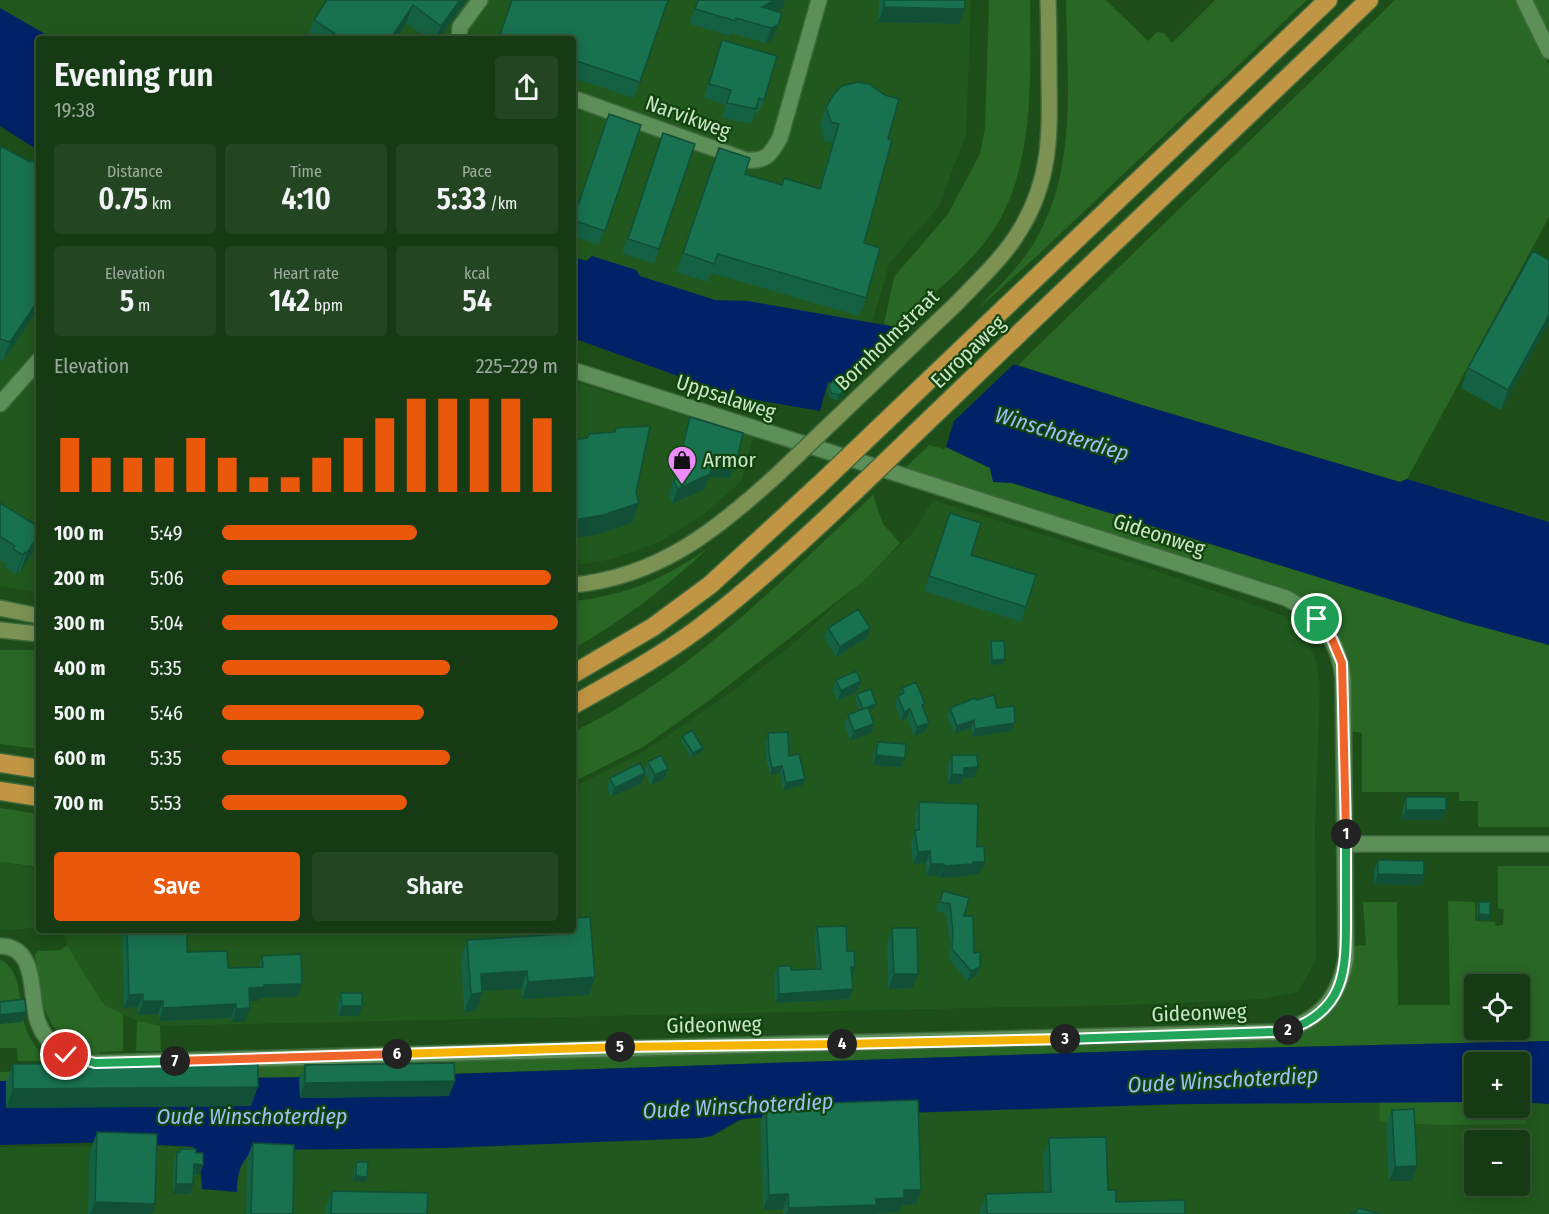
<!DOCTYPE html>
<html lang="en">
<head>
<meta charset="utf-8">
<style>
	:root { --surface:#163a13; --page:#234521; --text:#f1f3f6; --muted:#9eada0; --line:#355433; --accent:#ea580c }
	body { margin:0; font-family:"Fira Sans Condensed",sans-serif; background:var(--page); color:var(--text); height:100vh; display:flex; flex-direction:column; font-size:22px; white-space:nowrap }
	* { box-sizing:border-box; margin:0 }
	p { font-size:20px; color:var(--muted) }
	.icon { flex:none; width:33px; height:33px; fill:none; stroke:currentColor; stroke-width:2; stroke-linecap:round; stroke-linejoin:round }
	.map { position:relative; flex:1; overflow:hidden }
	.drawer { position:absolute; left:36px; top:36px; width:540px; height:897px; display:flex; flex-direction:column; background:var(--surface); border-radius:6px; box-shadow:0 3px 15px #0003,0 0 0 2px var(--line) }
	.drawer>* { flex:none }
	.tools { position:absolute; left:1464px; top:974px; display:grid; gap:12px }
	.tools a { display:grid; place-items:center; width:66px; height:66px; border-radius:6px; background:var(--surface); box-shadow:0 3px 15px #0003,0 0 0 2px var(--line); font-size:30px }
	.pin { position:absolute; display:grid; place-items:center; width:51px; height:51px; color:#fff; margin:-26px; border:3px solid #fff; border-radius:50%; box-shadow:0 2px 6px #0007 }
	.km { position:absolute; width:30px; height:30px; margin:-15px; border-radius:50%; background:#222; color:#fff; font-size:16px; line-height:30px; text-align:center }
	.round { display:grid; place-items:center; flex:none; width:63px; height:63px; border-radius:6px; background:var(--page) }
	.overview { display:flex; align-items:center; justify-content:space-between; height:102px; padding:0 18px }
	h1 { font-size:33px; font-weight:600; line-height:45px }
	.figures { display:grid; grid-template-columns:repeat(3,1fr); gap:9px; height:102px; padding:6px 18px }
	.figures div { display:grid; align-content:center; border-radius:6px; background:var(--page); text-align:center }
	.figures b { font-size:30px; font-weight:600 }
	.figures small { font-size:16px; font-weight:400 }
	.figures p { font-size:16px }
	.chart { height:168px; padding:12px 18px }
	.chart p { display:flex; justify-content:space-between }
	.chart svg { width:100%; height:108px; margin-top:6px; stroke:var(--accent); stroke-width:6 }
	.action { display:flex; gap:12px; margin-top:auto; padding:12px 18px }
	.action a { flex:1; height:69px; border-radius:6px; background:var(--accent); color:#fff; font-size:24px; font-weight:600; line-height:69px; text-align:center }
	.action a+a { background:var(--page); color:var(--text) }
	ul { padding:0 18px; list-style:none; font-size:20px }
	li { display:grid; grid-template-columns:96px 72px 1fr; align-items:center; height:45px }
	li i { height:15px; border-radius:8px; background:var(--accent) }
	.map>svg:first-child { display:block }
</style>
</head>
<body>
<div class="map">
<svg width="1549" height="1214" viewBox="0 0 1549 1214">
	<rect width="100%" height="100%" fill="#1d4e19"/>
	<path fill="#21581d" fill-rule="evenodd" d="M0 0H971L966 134 939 206 889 264 866 344 715 301 573 256V39H44L0 14Z
		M0 159 39 180V592L0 586Z
		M573 381 753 437 741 482 701 516 661 541 613 559 573 566Z
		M933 500 1151 569 1287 617 1305 634 1316 662 1320 686 1315 827 1316 960 1298 992 1262 999 1161 1004 148 1026 104 1006 70 953 64 934 60 930H573V787L633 758 678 729 730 693 800 638 913 533Z
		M0 862 39 868V928L0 930Z
		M1474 1097V1107H1520V1098L1549 1100V1214H0V1147L380 1145 724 1133 725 1130 749 1116ZM1474 1140H1520V1185H1474Z"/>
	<path fill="#296725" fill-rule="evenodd" d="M989 0H1030C1030 78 1037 176 985 242 960 274 926 299 896 327L884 324 894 277 948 214 980 154 985 128Z
		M1066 0H1106L1148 41 1157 32 1164 33 1172 43 1215 0H1307L1039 254 977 310C996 288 1019 268 1034 243 1078 170 1067 81 1066 0Z
		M1395 0H1517L1549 65V217L1407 479 1400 482 1142 405 1018 365Z
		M1531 0H1549V36Z
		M929 445 944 449 946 447 990 468 994 482 1012 483 1464 622 1549 645V827H1478V801H1459V792H1362V733L1351 731C1350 689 1353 649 1323 615 1290 578 1214 570 1168 556 1079 530 992 498 904 469Z
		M873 495 883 524 900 543 867 578 711 699 643 747 573 782V732C690 676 780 582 873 495Z
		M708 548C667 587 622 621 573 649V601C625 596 666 578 708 548Z
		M0 650H39V749L0 744Z
		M0 808 39 814V867L0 862Z
		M1498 866H1549V1041L1158 1050 388 1076 0 1081V1072L718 1054 1290 1035C1339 1020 1350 994 1354 946L1366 945 1363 902H1397L1398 1005H1450L1448 901 1475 902V921L1495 922 1496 926 1503 925 1504 909 1498 908ZM1474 984H1520V1029H1474Z
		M68 945 71 952 102 1002 106 1006 123 1014V1051L100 1052V1057L84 1053 72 1046 52 1025 44 1008 35 955 38 951 60 950Z
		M0 959C25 974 17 1002 25 1026 29 1038 37 1048 44 1059L40 1061H18L17 1048H0Z
		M137 1021 160 1026 161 1051H136Z
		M1379 1102H1474V1107H1520V1102H1525V1124L1442 1125 1380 1122Z"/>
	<path fill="#022268" d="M0 8 54 39H39V151L0 126Z
		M592 256 636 270 640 276 715 300 748 301 896 327 1142 405 1400 482 1407 479 1549 522V645L1464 622 1012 483 993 482 990 468 946 447 954 421 952 419 828 382 820 411 733 396 573 338V257L586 261Z
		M1549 1041V1104L1520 1102V1062H1474V1102L1181 1104 754 1118 739 1120 712 1136 701 1138 444 1148 255 1150C240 1160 237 1175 237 1192L202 1189 200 1163 193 1147 115 1142 0 1145V1081L388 1076 1158 1050Z"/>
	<path fill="#1d4e19" d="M909 327 1017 361 953 422 944 450 943 447 950 422 843 390Z"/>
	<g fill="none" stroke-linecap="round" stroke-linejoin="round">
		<g stroke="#3d693c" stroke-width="18">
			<path id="street" d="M1524 0 1549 51
				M459 39 460 27 480 0
				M573 98 746 160C766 162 771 154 780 138L819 0
				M0 404 39 360
				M1346 844H1549
				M0 946C39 946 29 998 38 1022 47 1047 70 1060 95 1063 489 1049 882 1044 1276 1032 1318 1023 1339 1000 1346 958L1343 679C1340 642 1319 614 1286 598L573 370"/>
		</g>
		<g stroke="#3d693c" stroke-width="18">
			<path id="secondary" d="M957 303C979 280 1004 257 1020 230 1051 180 1050 134 1049 78 1049 52 1049 26 1048 0
				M573 585C659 577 718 529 779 473
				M0 608 39 616
				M0 630 39 634"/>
		</g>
		<g stroke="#3d693c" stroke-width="21">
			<path id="highway" d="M997 315 1328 0
				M1029 324 1369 0
				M573 674 653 627 710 585 819 485
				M573 705C616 681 660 657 699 628 753 587 803 541 852 494
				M0 763 39 769
				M0 791 39 797"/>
		</g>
		<use href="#street" stroke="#5d9059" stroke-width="15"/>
		<use href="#secondary" stroke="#7b9253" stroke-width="15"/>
		<use href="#highway" stroke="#c09644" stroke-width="18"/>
		<g stroke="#3d693c" stroke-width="18" stroke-linecap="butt">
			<path id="secondary-bridge" d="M779 473 957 303"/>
		</g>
		<g stroke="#3d693c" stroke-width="21" stroke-linecap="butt">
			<path id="highway-bridge" d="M819 485 997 315
				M852 494 1029 324"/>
		</g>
		<use href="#secondary-bridge" stroke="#7b9253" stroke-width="15"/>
		<use href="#highway-bridge" stroke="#c09644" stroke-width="18"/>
	</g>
	<path fill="#156144" d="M327 0H467L438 39H428L406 23 396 39H310L307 37 314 20Z
		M512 0H668L634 98 573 78V39H499Z
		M697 0H785L783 8 776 11 773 39 766 43 731 33 730 36 690 24Z
		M879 0H965V9L959 24 878 22Z
		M722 40 764 100 758 114 755 113 751 124 722 118 726 105 704 98 717 54Z
		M826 107 888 139 864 243 866 298 859 316 711 273 708 282 676 272 712 166 745 174 782 185 819 188 832 143 824 141 820 126Z
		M641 125 599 245 573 236V220Z
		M663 133 695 144 654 264 622 253Z
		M0 146 39 308 3 361H0Z
		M1549 260V322L1501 410 1461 388 1468 368Z
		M829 385 843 395 837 400 830 398 827 390Z
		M690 417 736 463 730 478 709 477 705 489 672 504 669 496 685 432Z
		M0 503 39 527V538L35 549 20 573 18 571 16 574 6 568 7 565 0 560Z
		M950 513 971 555 1026 607 1021 622 924 591Z
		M828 628 867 638 836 657 824 638Z
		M991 641 1005 659 1003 664 990 665 989 646Z
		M836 680 861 681 857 691 838 701 832 690Z
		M902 688 923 707 929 723 926 731 914 736 907 718 901 720 895 704Z
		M857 694 875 708 869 711 874 724 871 733 850 741 844 725 848 715 860 710 855 699Z
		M976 700 997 708 1015 723 1012 731 972 737 971 728 954 734 947 716 950 708Z
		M768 733 789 756 805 779 802 786 783 790 780 773 770 775 766 760V741Z
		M682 736 703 748 701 752 691 758 681 741Z
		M878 742 905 758 901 767 873 765 874 752Z
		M952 755 978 767 974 777 963 778 961 784H948V765Z
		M648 762 664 779 651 785 645 773 642 783 611 797 607 788 610 778 644 771Z
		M1406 797 1446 810 1442 820H1402L1403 806Z
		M919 802 977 847 980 874 969 875V876L939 878V876H926V863L913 864 911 842 915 833V815Z
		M1378 860 1424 875 1421 885 1374 884V870Z
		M943 891 964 916 974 953 980 967 976 976 967 981 949 959 950 943 946 914 936 911Z
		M1479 902 1489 920 1477 919V907Z
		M817 927 847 951 855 967 852 977 853 989 849 999 775 1003 774 976 778 966 791 970 817 969 814 937Z
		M892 928 918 974 913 988 888 989 887 943Z
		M122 930H187V952L228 968 258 967 262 956 302 984 298 997 260 998 259 1001H250V1008L245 1022H231V1018L159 1021 158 1014 138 1015V1007L124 1008Z
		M557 930H573L589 995 522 999 521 989 482 991 476 1011 464 1012 461 957 467 940 555 934Z
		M341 993 359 1016H338V1003Z
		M13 1064 251 1106 6 1108V1083Z
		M305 1065 449 1096 300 1098 299 1080Z
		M766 1105 921 1190 916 1204 902 1205 899 1212 873 1214H783V1209L763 1210 761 1120Z
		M1392 1110 1412 1181H1389L1386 1125Z
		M97 1132 152 1214H88L90 1152Z
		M1049 1138 1108 1190 1116 1202 1185 1214H980V1211L986 1194 1044 1192 1043 1155Z
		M253 1143 293 1214H246L247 1158Z
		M180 1149 196 1153 200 1175H194L193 1184 190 1194H173V1162L177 1152H178Z
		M356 1162 366 1182 354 1181V1167Z
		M332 1191 427 1214H325V1209Z"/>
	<path fill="#114f37" d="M460 0H467L438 39H436L441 26Z
		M775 0H785L783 8 757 21 762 7Z
		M413 5 406 23 396 39H390Z
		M884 7 965 9 959 24 878 22Z
		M778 25 773 39 766 43 771 28Z
		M39 299V308L3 361 10 342Z
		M1549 315V322L1501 410 1508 390Z
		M845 390 843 395 837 400 839 395Z
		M713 462 736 463 730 478 709 477 705 489 672 504 678 489Z
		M639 503 632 523 596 535 573 538V520Z
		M39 534V538L35 549 20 573 27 553Z
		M25 552 18 571 16 574 23 555Z
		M870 628 867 638 836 657 840 647Z
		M1005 659 1003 664 990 665 992 660Z
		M861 681 857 691 838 701 841 691Z
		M876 704 875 708 861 714 863 709Z
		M910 709 907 718 901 720 904 712Z
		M974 720 971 728 954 734 957 726Z
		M929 723 926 731 914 736 917 727Z
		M1015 723 1012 731 972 737 975 729Z
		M874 724 871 733 850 741 854 731Z
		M703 748 701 752 691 758 693 753Z
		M876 755 905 758 901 767 873 765Z
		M782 766 780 773 770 775 772 768Z
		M978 767 974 777 963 778 961 784H948L952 774 964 768Z
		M668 769 664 779 651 785 655 775Z
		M645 773 642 783 611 797 615 788Z
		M805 779 802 786 783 790 786 783Z
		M1406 810H1446L1442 820H1402Z
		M930 851 926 863 913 864 918 852Z
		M973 862H985L980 874 969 875V876L939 878 944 866Z
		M931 864H944L939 876H926Z
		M1378 874 1424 875 1421 885 1374 884Z
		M1479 914 1490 915 1489 920 1477 919Z
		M851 967H855L852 977Z
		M980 967 976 976 967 981 971 971Z
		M527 971 521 989 475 991 481 974Z
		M894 974H918L913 988 888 989Z
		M595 977 589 995 522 999 528 982Z
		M302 984 298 997 260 998 259 1001H244L249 988 264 985Z
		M853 989 849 999 775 1003 779 994Z
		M482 993 476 1011 464 1012 471 994Z
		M143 994 138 1007 124 1008 129 995Z
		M143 1001H163L158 1014 138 1015Z
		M236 1004 231 1018 159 1021 163 1008Z
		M342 1006H362L359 1016H338Z
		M250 1008 245 1022H231L236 1009Z
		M26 1012 22 1022 0 1024V1015Z
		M455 1081 449 1096 300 1098 305 1083Z
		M258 1087 251 1106 6 1108 13 1089Z
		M194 1164 203 1165 200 1175 190 1174Z
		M1417 1166 1412 1181H1389L1395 1167Z
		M356 1176 367 1177 366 1182 354 1181Z
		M176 1184H193L190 1194H173Z
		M904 1190H921L916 1204 902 1205 899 1212 873 1214H786L789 1208Z
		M788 1194 783 1209 763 1210 769 1195Z
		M95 1202 155 1204 152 1214H90Z"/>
	<path fill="#18714f" stroke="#114f37" stroke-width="1.5" d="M327 0H460L441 26 413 5 390 39H343L314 20Z
		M512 0H668L640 82 573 60V39H513L500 35Z
		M698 0H775L762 7 782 13 778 25 771 28 736 18V21L695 9Z
		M884 0H965V9L884 7Z
		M722 40 777 56 764 100 759 98 756 109 727 103 731 90 709 84Z
		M858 82 869 84 885 95 899 99 888 139 892 140 864 243 880 248 866 298 718 254 714 264 683 253 719 148 750 158 745 174 782 185 784 178 820 189 839 124 831 122 826 107 834 94 842 86Z
		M573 102 577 103 573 114Z
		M609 114 641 125 605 231 573 220Z
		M663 133 695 144 659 249 628 239Z
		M0 146 30 162 31 160 39 165V299L10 342 0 339Z
		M1533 251 1549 260V315L1508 390 1468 368Z
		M835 379 843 382 845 390 839 395 831 393 829 385Z
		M690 417 743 433 736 463 713 462 710 474 678 489 674 482Z
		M650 426 636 493 639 503 603 515 573 520V440L587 438 589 434 615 432 616 428Z
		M0 503 39 527V534L27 553 25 552 23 555 13 549 15 546 0 536Z
		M950 513 981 523 971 555 1036 575 1026 607 929 576Z
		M858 609 870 628 840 647 828 628Z
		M991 641H1004L1005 659 992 660Z
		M856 671 861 681 841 691 836 680Z
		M916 682 925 704 922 705 929 723 917 727 910 709 904 712 898 696 904 693 902 688Z
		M871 689 876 704 863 709 857 694Z
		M994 695 997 708 1014 706 1015 723 975 729 974 720 957 726 950 708 975 698 976 700Z
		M868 707 874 724 854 731 848 715Z
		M692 730 703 748 693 753 682 736Z
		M788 732 789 756 799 754 805 779 786 783 782 766 772 768 769 753 768 733Z
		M878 742 906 744 905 758 876 755Z
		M661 755 668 769 655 775 648 762Z
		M952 755H977L978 767 964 768V775L952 774Z
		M640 763 645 773 615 788 610 778Z
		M1406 797H1446V810H1406Z
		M919 802 978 804 977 847 984 846 985 862H973V864L944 866V864H931L930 851 918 852 915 830H919Z
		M1378 860 1424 861V875L1378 874Z
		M943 891 969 898 964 916H973L974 953 980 952V967L971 971 952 949 953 933 950 904 940 902Z
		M1479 902H1490V915L1479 914Z
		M590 917 595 977 528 982 527 971 481 974 482 993 471 994 467 940 562 934 561 930H573V918Z
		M846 926 847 951H854L855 967H851L853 989 779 994 778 966H791V970L821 969 817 927Z
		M892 928H917L918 974H894Z
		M127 930H187V952L227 951 228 968 263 967 262 956 301 954 302 984 264 985V987L249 988 250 1008 236 1009V1004L163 1008V1001H143V994L129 995Z
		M341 993H362V1006H342Z
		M25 999 26 1012 0 1015V1002Z
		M258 1061V1087L13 1089V1064Z
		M454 1063 455 1081 305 1083V1065Z
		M918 1100 921 1190H904V1198L876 1199V1205L789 1208 788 1194 769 1195 766 1105Z
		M1414 1109 1417 1166 1395 1167 1392 1110Z
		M97 1132 157 1134 155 1204 95 1202Z
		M1106 1137 1108 1190H1116V1202L1185 1200V1214H987L986 1194 1051 1192 1049 1138Z
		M253 1143 294 1145 293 1214H251Z
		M180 1149H196V1153H203V1165L194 1164 193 1184H176L177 1152H180Z
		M356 1162H368L367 1177 356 1176Z
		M332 1191 428 1193 427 1214H331Z
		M1358 1208 1381 1214H1351L1352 1212 1356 1213Z"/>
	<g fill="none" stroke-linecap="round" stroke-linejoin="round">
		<g stroke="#fff" stroke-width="12">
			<path id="split-1" d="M1317 619 1332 639 1342 663 1346 834"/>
		</g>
		<g stroke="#fff" stroke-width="12">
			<path id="split-2" d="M1288 1030C1348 1010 1346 966 1346 913 1346 887 1346 861 1346 834"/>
		</g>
		<g stroke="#fff" stroke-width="12">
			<path id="split-3" d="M1065 1039 1275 1032 1288 1030"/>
		</g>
		<g stroke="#fff" stroke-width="12">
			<path id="split-4" d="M842 1044 1065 1039"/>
		</g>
		<g stroke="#fff" stroke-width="12">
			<path id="split-5" d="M620 1047 842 1044"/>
		</g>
		<g stroke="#fff" stroke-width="12">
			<path id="split-6" d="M397 1054 620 1047"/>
		</g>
		<g stroke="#fff" stroke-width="12">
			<path id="split-7" d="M175 1061 397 1054"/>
		</g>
		<g stroke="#fff" stroke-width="12">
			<path id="split-8" d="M66 1055 95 1063 175 1061"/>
		</g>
		<use href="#split-1" stroke="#f0652b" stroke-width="8"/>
		<use href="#split-2" stroke="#22a559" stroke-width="8"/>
		<use href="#split-3" stroke="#22a559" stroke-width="8"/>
		<use href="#split-4" stroke="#f5b400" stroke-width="8"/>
		<use href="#split-5" stroke="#f5b400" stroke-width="8"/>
		<use href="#split-6" stroke="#f5b400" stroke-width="8"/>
		<use href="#split-7" stroke="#f0652b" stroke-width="8"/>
		<use href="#split-8" stroke="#22a559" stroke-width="8"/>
	</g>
	<defs>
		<g id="shop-pin" transform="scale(1.5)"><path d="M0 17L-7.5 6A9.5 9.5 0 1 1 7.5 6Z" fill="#ec8cfa" stroke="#11430d"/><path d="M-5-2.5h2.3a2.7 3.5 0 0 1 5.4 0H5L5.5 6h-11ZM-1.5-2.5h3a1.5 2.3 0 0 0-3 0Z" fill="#111"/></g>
	</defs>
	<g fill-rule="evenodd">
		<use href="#shop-pin" x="682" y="460"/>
	</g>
	<g text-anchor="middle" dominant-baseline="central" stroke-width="4.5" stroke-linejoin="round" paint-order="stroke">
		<g font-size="21" fill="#cbe6c8" stroke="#11430d">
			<text transform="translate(688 117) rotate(20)">Narvikweg</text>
			<text transform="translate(887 340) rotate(-44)">Bornholmstraat</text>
			<text transform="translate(968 352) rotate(-44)">Europaweg</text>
			<text transform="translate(726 397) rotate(18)">Uppsalaweg</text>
			<text transform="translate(1159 535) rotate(18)">Gideonweg</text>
			<text transform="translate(1199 1013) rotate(-2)">Gideonweg</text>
			<text transform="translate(714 1025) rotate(-1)">Gideonweg</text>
		</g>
		<g font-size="21" fill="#cbe6c8" stroke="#11430d" text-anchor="start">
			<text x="703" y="460">Armor</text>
		</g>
		<g font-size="22" font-style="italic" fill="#9dbffc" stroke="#11430d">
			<text transform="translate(1062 434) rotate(17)">Winschoterdiep</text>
			<text transform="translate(1223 1080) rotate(-3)">Oude Winschoterdiep</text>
			<text transform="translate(738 1106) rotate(-3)">Oude Winschoterdiep</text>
			<text x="252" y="1116">Oude Winschoterdiep</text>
		</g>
	</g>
</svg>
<div class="tools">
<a><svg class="icon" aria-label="locate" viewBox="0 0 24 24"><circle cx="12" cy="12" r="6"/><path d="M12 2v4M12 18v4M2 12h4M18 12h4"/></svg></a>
<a>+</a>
<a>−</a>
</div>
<div class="pin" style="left:1317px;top:619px;background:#1e9e55"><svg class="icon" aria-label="arrive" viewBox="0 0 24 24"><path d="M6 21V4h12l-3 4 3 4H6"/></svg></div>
<div class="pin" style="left:66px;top:1055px;background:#d93025"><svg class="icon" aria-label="check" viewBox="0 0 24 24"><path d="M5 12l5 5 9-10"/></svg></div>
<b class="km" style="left:1346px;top:834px">1</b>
<b class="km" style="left:1288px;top:1030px">2</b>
<b class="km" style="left:1065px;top:1039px">3</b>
<b class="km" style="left:842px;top:1044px">4</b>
<b class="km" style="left:620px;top:1047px">5</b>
<b class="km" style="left:397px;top:1054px">6</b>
<b class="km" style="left:175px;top:1061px">7</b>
<section class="drawer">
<div class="overview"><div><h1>Evening run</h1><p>19:38</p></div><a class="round"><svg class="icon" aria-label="share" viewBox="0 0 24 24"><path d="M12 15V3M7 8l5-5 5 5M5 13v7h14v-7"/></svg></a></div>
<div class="figures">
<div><p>Distance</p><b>0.75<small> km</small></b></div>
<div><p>Time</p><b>4:10</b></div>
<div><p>Pace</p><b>5:33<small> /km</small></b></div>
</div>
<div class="figures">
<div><p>Elevation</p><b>5<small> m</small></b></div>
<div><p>Heart rate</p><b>142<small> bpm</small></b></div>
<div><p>kcal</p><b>54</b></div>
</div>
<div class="chart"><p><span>Elevation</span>225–229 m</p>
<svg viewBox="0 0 160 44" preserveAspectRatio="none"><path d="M5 44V22M15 44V30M25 44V30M35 44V30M45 44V22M55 44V30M65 44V38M75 44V38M85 44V30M95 44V22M105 44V14M115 44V6M125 44V6M135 44V6M145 44V6M155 44V14"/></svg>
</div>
<ul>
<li><b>100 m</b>5:49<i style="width:58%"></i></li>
<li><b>200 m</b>5:06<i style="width:98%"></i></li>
<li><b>300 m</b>5:04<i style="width:100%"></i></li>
<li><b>400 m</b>5:35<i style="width:68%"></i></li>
<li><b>500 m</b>5:46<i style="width:60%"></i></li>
<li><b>600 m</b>5:35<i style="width:68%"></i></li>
<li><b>700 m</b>5:53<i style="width:55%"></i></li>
</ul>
<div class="action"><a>Save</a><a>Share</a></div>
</section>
</div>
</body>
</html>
